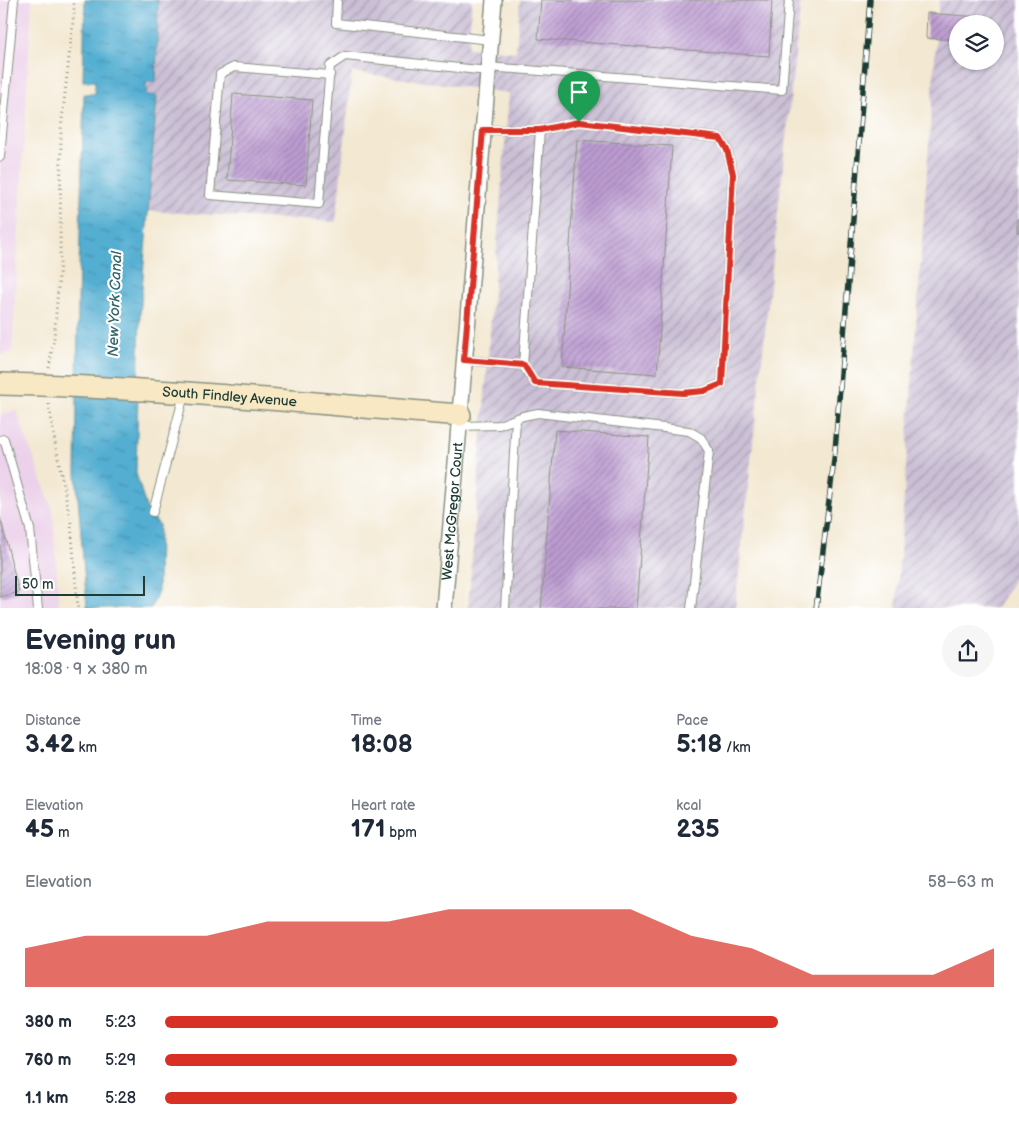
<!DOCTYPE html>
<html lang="en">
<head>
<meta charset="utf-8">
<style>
	:root { --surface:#fff; --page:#f6f6f7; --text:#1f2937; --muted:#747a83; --accent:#d93025 }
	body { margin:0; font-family:"Balsamiq Sans",sans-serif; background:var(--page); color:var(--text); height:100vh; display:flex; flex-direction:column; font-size:19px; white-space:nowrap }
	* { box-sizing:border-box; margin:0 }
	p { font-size:16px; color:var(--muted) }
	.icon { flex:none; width:28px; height:28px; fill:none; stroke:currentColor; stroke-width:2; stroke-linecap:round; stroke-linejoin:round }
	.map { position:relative; height:608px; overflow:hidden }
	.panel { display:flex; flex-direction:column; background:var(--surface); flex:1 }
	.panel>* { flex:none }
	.controls { position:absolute; left:949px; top:15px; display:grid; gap:10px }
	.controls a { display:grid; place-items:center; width:55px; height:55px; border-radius:50%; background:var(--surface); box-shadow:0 1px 4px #0004; font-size:25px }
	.scale { position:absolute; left:15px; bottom:12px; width:130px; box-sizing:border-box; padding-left:5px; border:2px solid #1f3d34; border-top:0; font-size:14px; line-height:18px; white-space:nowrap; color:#1f3d34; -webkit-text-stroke:4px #fff; paint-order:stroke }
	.pin { position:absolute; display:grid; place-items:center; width:42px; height:42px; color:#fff; margin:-51px -21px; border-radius:50% 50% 50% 0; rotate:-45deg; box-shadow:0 0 5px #0007 }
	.pin .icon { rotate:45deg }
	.round { display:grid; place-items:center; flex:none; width:52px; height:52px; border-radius:26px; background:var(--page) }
	.summary { display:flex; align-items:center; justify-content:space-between; height:85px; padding:0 25px }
	h1 { font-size:28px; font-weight:600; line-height:38px }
	.stats { display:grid; grid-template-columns:repeat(3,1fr); gap:8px; height:85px; padding:5px 25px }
	.stats div { display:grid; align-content:center }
	.stats b { font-size:25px; font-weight:600 }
	.stats small { font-size:14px; font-weight:400 }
	.stats p { font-size:14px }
	.chart { height:140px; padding:10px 25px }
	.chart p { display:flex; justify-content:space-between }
	.chart svg { width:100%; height:90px; margin-top:5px; fill:var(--accent); opacity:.7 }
	ul { padding:0 25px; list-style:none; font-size:16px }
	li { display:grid; grid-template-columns:80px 60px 1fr; align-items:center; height:38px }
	li i { height:12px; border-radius:6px; background:var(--accent) }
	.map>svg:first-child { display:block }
</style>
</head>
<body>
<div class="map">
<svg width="1019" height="609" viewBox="0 0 1019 609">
	<defs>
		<pattern id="industrial-furrows" width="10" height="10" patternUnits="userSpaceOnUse" patternTransform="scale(1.25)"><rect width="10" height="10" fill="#cbbfd5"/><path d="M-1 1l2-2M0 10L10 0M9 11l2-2" fill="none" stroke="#a49cae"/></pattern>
		<pattern id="water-ripples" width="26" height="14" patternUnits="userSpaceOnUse" patternTransform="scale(1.25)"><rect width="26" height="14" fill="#53aed1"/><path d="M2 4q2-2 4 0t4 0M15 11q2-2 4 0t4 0" fill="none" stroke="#448faa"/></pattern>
		<pattern id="building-hatch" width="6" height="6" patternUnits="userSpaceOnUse" patternTransform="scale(1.25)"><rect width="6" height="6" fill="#bd9cd2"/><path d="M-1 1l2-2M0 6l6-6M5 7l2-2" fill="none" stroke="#9980ab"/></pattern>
	</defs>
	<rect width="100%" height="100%" fill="#fff"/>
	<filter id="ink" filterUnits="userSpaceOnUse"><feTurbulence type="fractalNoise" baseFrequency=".02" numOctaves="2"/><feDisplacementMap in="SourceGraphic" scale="10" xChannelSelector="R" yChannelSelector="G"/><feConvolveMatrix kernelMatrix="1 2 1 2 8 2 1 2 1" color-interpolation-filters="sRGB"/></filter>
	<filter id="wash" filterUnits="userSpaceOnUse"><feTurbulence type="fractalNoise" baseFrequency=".0096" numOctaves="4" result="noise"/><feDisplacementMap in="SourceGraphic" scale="20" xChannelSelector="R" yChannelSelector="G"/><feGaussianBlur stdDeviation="1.12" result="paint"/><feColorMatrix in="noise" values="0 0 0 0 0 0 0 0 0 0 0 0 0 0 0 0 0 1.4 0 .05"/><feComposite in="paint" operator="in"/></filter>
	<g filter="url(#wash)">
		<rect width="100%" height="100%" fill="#f3e8d1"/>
		<path fill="#ecd1ea" d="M0 0H32L12 352 0 355Z
			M16 410 53 510 59 608H0V415Z"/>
		<path fill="url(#industrial-furrows)" fill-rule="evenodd" d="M158 0H472L468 48 516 52 520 0H801L735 608H468L509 93 352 72 336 222 148 211 157 97 146 96V82H156Z
			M939 0H1019V570L997 608 896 609ZM958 24H995V61H958Z"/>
		<path fill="url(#water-ripples)" stroke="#397682" d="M85 0H158L156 82H146V95L157 96 140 316 136 473 146 507 159 525 158 591 151 608H87L76 473 78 304 84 94H95V81H83Z"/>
		<g id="blocks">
			<path fill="url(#building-hatch)" d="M541 0H772L769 56 538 39Z
				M927 13 980 17V24H958V40L926 38Z
				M233 94 312 100 306 185 227 180Z
				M577 140 672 146 657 374 562 367Z
				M1017 219H1019V232H1017Z
				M555 430 649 437 636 609H541Z
				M0 517 19 592 0 597Z"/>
		</g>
	</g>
	<g filter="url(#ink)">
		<use href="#blocks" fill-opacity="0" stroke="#899282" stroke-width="1"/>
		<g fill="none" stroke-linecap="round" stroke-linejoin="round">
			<g stroke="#899282" stroke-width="10">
				<path id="lane" d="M337 0 336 23 491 40
					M488 67 782 90 789 0
					M330 75 234 67 220 74 210 195 319 204 330 66 345 56 488 71
					M0 157 14 0
					M464 360 523 365 535 383 683 393 704 391 722 383 733 174 727 149 720 138 579 122 540 130H483
					M523 365 540 130
					M459 426 499 425 523 416 538 413 689 431 701 438 709 451 691 609
					M0 440 4 439 30 529 38 609
					M153 512 184 395
					M505 609 516 419"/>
			</g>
			<g stroke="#899282" stroke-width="18">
				<g id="street">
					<path id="s1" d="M444 609 494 0"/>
				</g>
			</g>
			<g stroke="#899282" stroke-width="24">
				<g id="secondary">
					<path id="s2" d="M0 384C154 387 307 403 460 415"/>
				</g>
			</g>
			<path stroke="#899282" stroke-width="3" stroke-dasharray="1 4" stroke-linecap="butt" d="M49 368 54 339 60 263 61 129 74 13V0
				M49 404 55 443 71 523 78 609"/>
			<use href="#lane" stroke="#fff" stroke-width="8"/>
			<use href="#street" stroke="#fff" stroke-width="15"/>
			<use href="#secondary" stroke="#f8e8c3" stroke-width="21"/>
			<g stroke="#1f3d34" stroke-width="5.5">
				<path id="rail" d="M816 609 835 451 870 0"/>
			</g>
			<use href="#rail" stroke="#fff" stroke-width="4" stroke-dasharray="11" stroke-linecap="butt"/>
		</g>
	</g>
	<g fill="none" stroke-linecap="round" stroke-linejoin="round" filter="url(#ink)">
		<g stroke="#fff" stroke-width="10">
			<path id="route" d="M579 122 720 138 727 150 733 174 722 384 704 391 683 393 535 383 524 365 464 360 483 130H540Z"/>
		</g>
		<use href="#route" stroke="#d93025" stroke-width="6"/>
	</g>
	<g text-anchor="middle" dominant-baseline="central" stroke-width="4.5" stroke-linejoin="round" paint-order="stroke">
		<g font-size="14" fill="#1f3d34" stroke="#fff">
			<text stroke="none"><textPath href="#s2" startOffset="230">South Findley Avenue</textPath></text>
			<text stroke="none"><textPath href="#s1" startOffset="98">West McGregor Court</textPath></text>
		</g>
		<g font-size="15" font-style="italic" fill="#31656b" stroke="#fff">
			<text transform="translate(115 304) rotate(-88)">New York Canal</text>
		</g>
	</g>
</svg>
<div class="controls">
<a><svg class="icon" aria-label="layers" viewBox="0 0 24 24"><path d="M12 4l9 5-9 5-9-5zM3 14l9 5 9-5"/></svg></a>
</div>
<div class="scale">50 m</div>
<div class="pin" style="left:579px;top:122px;background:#1e9e55"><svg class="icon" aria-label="arrive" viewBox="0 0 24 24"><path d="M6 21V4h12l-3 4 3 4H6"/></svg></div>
</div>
<section class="panel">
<div class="summary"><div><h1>Evening run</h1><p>18:08 · 9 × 380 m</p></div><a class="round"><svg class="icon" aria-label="share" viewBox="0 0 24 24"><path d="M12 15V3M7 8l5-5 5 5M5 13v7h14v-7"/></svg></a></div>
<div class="stats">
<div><p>Distance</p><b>3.42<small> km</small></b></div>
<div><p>Time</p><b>18:08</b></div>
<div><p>Pace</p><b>5:18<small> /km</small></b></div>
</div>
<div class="stats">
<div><p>Elevation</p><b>45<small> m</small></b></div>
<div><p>Heart rate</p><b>171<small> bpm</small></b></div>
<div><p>kcal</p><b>235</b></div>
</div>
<div class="chart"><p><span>Elevation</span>58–63 m</p>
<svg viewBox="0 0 160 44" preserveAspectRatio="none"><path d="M0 44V25L10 19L20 19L30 19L40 12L50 12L60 12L70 6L80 6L90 6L100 6L110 19L120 25L130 38L140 38L150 38L160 25V44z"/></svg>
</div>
<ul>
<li><b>380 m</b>5:23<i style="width:74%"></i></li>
<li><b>760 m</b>5:29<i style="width:69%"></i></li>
<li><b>1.1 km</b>5:28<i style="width:69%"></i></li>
</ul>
</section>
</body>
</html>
